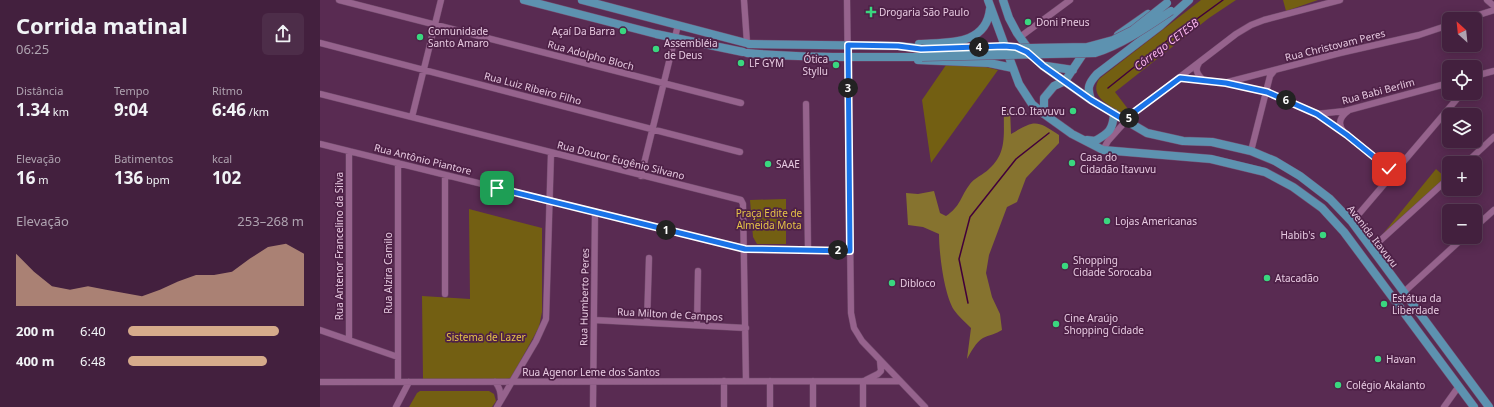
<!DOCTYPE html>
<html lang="pt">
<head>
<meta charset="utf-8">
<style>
	:root { --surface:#43203e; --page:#4d2d49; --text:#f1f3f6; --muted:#afa3b0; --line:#5b3e58; --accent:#d6ab8b }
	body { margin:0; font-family:"Noto Sans",sans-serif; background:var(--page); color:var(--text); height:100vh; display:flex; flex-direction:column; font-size:15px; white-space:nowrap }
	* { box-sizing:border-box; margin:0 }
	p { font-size:13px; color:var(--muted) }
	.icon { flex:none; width:22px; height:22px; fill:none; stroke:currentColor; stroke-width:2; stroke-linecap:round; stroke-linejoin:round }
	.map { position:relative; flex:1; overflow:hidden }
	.panel { display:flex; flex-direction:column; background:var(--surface); width:320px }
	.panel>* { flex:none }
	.needle { width:26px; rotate:333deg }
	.controls { position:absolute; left:1122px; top:12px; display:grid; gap:8px }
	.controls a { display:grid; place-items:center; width:40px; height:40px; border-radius:6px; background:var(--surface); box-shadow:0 2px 10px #0003,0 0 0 1px var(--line); font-size:20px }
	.pin { position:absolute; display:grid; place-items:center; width:34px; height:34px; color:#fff; margin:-17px; border-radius:8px; box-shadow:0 2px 6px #0006 }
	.km { position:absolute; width:20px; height:20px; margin:-10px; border-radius:50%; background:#222; color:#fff; font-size:11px; line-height:20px; text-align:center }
	.round { display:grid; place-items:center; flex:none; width:42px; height:42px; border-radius:6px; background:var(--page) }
	.summary { display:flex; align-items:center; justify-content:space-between; height:68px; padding:0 16px }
	h1 { font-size:22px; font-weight:700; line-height:30px }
	.stats { display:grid; grid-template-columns:repeat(3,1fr); gap:6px; height:68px; padding:4px 16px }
	.stats div { display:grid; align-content:center }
	.stats b { font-size:17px; font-weight:700 }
	.stats small { font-size:11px; font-weight:400 }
	.stats p { font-size:11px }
	.chart { height:112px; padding:8px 16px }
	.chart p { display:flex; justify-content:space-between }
	.chart svg { width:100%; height:72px; margin-top:4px; fill:var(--accent); opacity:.7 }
	ul { padding:0 16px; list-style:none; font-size:13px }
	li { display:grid; grid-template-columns:64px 48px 1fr; align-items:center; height:30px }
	li i { height:10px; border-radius:5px; background:var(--accent) }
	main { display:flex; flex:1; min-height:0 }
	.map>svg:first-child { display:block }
</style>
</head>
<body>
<main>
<section class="panel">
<div class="summary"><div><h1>Corrida matinal</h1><p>06:25</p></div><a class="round"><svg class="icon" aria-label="share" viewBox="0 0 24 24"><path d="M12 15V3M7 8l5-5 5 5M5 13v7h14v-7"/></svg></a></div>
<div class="stats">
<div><p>Distância</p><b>1.34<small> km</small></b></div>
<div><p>Tempo</p><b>9:04</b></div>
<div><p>Ritmo</p><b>6:46<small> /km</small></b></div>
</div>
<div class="stats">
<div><p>Elevação</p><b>16<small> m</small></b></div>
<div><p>Batimentos</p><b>136<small> bpm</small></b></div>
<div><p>kcal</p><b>102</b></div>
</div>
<div class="chart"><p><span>Elevação</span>253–268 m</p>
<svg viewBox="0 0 160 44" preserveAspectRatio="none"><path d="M0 44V12L10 23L20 32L30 34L40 32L50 34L60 36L70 38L80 34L90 29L100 25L110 25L120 23L130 15L140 8L150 6L160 12V44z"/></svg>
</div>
<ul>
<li><b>200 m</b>6:40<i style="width:86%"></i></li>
<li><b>400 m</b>6:48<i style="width:79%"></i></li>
</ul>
</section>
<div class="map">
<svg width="1174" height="407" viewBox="0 0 1174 407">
	<rect width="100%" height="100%" fill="#592b52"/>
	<path fill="#735f12" d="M881 0H916L889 18 795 92 808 109 801 113C788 105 769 96 779 79Z
		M963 0H998L966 11Z
		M626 65 662 66 678 70 611 163 602 100Z
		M1116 169 1126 178 1057 241Z
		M466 199V244H437L433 237 430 200Z
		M149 209 222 228V312L219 327 191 378 186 379H103L102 296 150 299Z
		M100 391H169L174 394 176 401 172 407H89L97 393Z"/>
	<path fill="#86732f" d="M690 108 691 134C715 120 716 120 739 135V143L706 178 697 202 687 207 669 255 666 273 672 297 680 314 682 330C676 334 669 335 663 338 656 342 651 352 647 359L651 328C645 322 638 316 634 310 624 294 619 253 619 234L603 227 588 225 586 193 598 194 614 191 620 213 626 216C641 206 640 197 650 184 653 179 664 174 669 169 688 152 683 133 684 111Z"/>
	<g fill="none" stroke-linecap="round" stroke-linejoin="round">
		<path stroke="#42003b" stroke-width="1.5" d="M788 88 848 40 903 0
			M648 303 639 259 650 217 696 159 729 133"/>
		<g stroke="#734c6d" stroke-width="7">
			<path id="minor" d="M19 0 421 103
				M424 0 427 43
				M527 0 531 313 534 328 542 341 605 407
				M1167 0 1174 6
				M1146 19 1174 10
				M700 37 750 0
				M0 43 420 152
				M879 63C874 70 878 75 883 80
				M1155 76 1174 71
				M860 77 906 83 947 92 997 114 1027 135 1074 173
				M908 82 1020 53 1099 35 1129 25
				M0 94 421 200 423 204 426 381
				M486 104 488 250
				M997 114 1025 111 1129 83
				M92 117 121 0
				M1023 131C1017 123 1021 116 1028 111
				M0 144 425 249 530 251
				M783 150 788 141 813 113 916 34 931 25 944 20 1020 0
				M29 151V340
				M931 151 950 76 954 71
				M78 163V382
				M1146 163 1174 137
				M321 176 358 25
				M1032 222 1142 93
				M1155 227 1174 210
				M1052 248 1129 178
				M1084 292 1144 237
				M125 294V175
				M274 320 426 328
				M327 322 329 258
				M377 325 378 271
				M0 330 78 357
				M546 380 558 374 561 371 560 361
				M493 381V407
				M0 382 580 381
				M175 382C180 387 181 393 181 400
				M76 407 89 382
				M177 407 216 341 226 319 231 153
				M273 407 275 212
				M404 407V381
				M450 407V381
				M543 407V381
				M1124 407 1139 386"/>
		</g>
		<g stroke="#734c6d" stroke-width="9">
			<path id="major" d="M204 0 336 34 423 52
				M262 0 426 43
				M668 0 699 84 712 104 724 114 752 134 783 150 891 159 945 172 973 187 1002 208 1024 232 1154 407
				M683 0 689 18 697 33 715 58 723 66 771 100 827 133 863 141 892 142 931 151 955 161 980 176 1010 199 1032 222 1169 407
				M798 35 828 14
				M429 44 578 46 607 49
				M599 44C628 42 666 46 670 9
				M427 53C485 58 544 57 602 57
				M598 60 669 63 693 68
				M726 66 753 70
				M771 100C767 88 768 84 777 74L840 26 869 0
				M724 114V98L734 86 745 81 763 54 768 49
				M767 140 775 141C789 133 793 130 794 113"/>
		</g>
		<use href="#minor" stroke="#96638d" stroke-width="6"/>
		<use href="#major" stroke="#5d92b0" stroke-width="8"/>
		<g stroke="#734c6d" stroke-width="9" stroke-linecap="butt">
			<path id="major-bridge" d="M601 49 611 50 767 47 793 40 813 30 847 3
				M602 57 775 53C803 44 827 27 851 11"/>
		</g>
		<use href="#major-bridge" stroke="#5d92b0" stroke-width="8"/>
	</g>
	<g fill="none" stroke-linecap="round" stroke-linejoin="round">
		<g stroke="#fff" stroke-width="8">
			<path id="route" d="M177 188 425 249 530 251 528 45 578 46 601 49 684 46 696 47 707 52 723 66 771 100 806 121 813 113 860 78 906 83 947 92 997 114 1027 135 1069 169"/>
		</g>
		<use href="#route" stroke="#1a73e8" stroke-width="5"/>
	</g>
	<g fill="#3ad77f" stroke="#4e2147" stroke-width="1.5">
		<path d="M549 6h4v4h4v4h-4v4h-4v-4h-4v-4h4z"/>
		<circle cx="708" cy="22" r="4"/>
		<circle cx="303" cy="31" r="4"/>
		<circle cx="100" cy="37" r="4"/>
		<circle cx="336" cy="49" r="4"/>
		<circle cx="421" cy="63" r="4"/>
		<circle cx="516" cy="65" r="4"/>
		<circle cx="753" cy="111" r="4"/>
		<circle cx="752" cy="163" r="4"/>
		<circle cx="448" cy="164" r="4"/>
		<circle cx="787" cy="221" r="4"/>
		<circle cx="1003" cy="235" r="4"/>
		<circle cx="745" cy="266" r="4"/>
		<circle cx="947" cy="278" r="4"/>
		<circle cx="572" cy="283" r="4"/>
		<circle cx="1064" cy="304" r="4"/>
		<circle cx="736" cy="324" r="4"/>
		<circle cx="1058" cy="359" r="4"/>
		<circle cx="1018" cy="385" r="4"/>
	</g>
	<g text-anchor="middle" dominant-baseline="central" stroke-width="3.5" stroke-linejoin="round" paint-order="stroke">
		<g font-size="10" fill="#e7cae1" stroke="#4e2147" text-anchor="start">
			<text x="559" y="12">Drogaria São Paulo</text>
			<text x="716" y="22">Doni Pneus</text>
			<text x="108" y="31">Comunidade<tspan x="108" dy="12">Santo Amaro</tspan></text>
			<text x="295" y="31" text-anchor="end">Açaí Da Barra</text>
			<text x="344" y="43">Assembléia<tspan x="344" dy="12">de Deus</tspan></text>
			<text x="508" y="59" text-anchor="end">Ótica<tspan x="508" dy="12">Styllu</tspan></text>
			<text x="429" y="63">LF GYM</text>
			<text x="745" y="111" text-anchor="end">E.C.O. Itavuvu</text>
			<text x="760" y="157">Casa do<tspan x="760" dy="12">Cidadão Itavuvu</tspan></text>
			<text x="456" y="164">SAAE</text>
			<text x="795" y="221">Lojas Americanas</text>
			<text x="995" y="235" text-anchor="end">Habib's</text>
			<text x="753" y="260">Shopping<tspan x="753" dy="12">Cidade Sorocaba</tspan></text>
			<text x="955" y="278">Atacadão</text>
			<text x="580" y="283">Dibloco</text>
			<text x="1072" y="298">Estátua da<tspan x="1072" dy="12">Liberdade</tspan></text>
			<text x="744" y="318">Cine Araújo<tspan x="744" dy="12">Shopping Cidade</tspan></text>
			<text x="1066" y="359">Havan</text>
			<text x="1026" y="385">Colégio Akalanto</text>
		</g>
		<g font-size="10" fill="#e7cae1" stroke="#4e2147">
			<text transform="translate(1015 45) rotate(-14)">Rua Christovam Peres</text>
			<text transform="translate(271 55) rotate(15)">Rua Adolpho Bloch</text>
			<text transform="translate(213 88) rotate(15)">Rua Luiz Ribeiro Filho</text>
			<text transform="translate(1058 91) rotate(-15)">Rua Babi Berlim</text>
			<text transform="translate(103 159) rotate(14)">Rua Antônio Piantore</text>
			<text transform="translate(301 160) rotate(14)">Rua Doutor Eugênio Silvano</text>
			<text transform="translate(1053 236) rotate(52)">Avenida Itavuvu</text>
			<text transform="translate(19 246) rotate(-90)">Rua Antenor Francelino da Silva</text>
			<text transform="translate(68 273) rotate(-90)">Rua Alzira Camilo</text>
			<text transform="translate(264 297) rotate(-89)">Rua Humberto Peres</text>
			<text transform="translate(350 314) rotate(3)">Rua Milton de Campos</text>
			<text x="271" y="372">Rua Agenor Leme dos Santos</text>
		</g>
		<g font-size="10" fill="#e5c347" stroke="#4e2147">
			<text x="449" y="213">Praça Edite de<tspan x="449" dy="12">Almeida Mota</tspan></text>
			<text x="166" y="337">Sistema de Lazer</text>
		</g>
		<g font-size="11" font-style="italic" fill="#fab4ec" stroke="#4e2147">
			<text transform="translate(846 44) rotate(-37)">Córrego CETESB</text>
		</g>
	</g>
</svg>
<div class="controls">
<a><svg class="needle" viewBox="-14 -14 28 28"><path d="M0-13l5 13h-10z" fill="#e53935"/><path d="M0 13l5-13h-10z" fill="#afa3b0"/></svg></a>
<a><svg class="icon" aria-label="locate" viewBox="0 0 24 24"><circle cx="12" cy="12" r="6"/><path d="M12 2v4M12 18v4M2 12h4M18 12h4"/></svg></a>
<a><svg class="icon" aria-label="layers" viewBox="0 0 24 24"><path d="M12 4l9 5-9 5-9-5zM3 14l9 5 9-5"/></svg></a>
<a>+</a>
<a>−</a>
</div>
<div class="pin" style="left:177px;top:188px;background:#1e9e55"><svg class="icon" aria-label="arrive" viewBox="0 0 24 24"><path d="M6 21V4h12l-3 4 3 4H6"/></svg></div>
<div class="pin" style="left:1069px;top:169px;background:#d93025"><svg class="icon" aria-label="check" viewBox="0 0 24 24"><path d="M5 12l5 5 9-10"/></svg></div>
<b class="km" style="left:346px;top:230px">1</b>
<b class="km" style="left:518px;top:250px">2</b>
<b class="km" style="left:528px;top:88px">3</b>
<b class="km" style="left:659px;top:47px">4</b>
<b class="km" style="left:809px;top:118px">5</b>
<b class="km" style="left:966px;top:100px">6</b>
</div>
</main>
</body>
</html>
